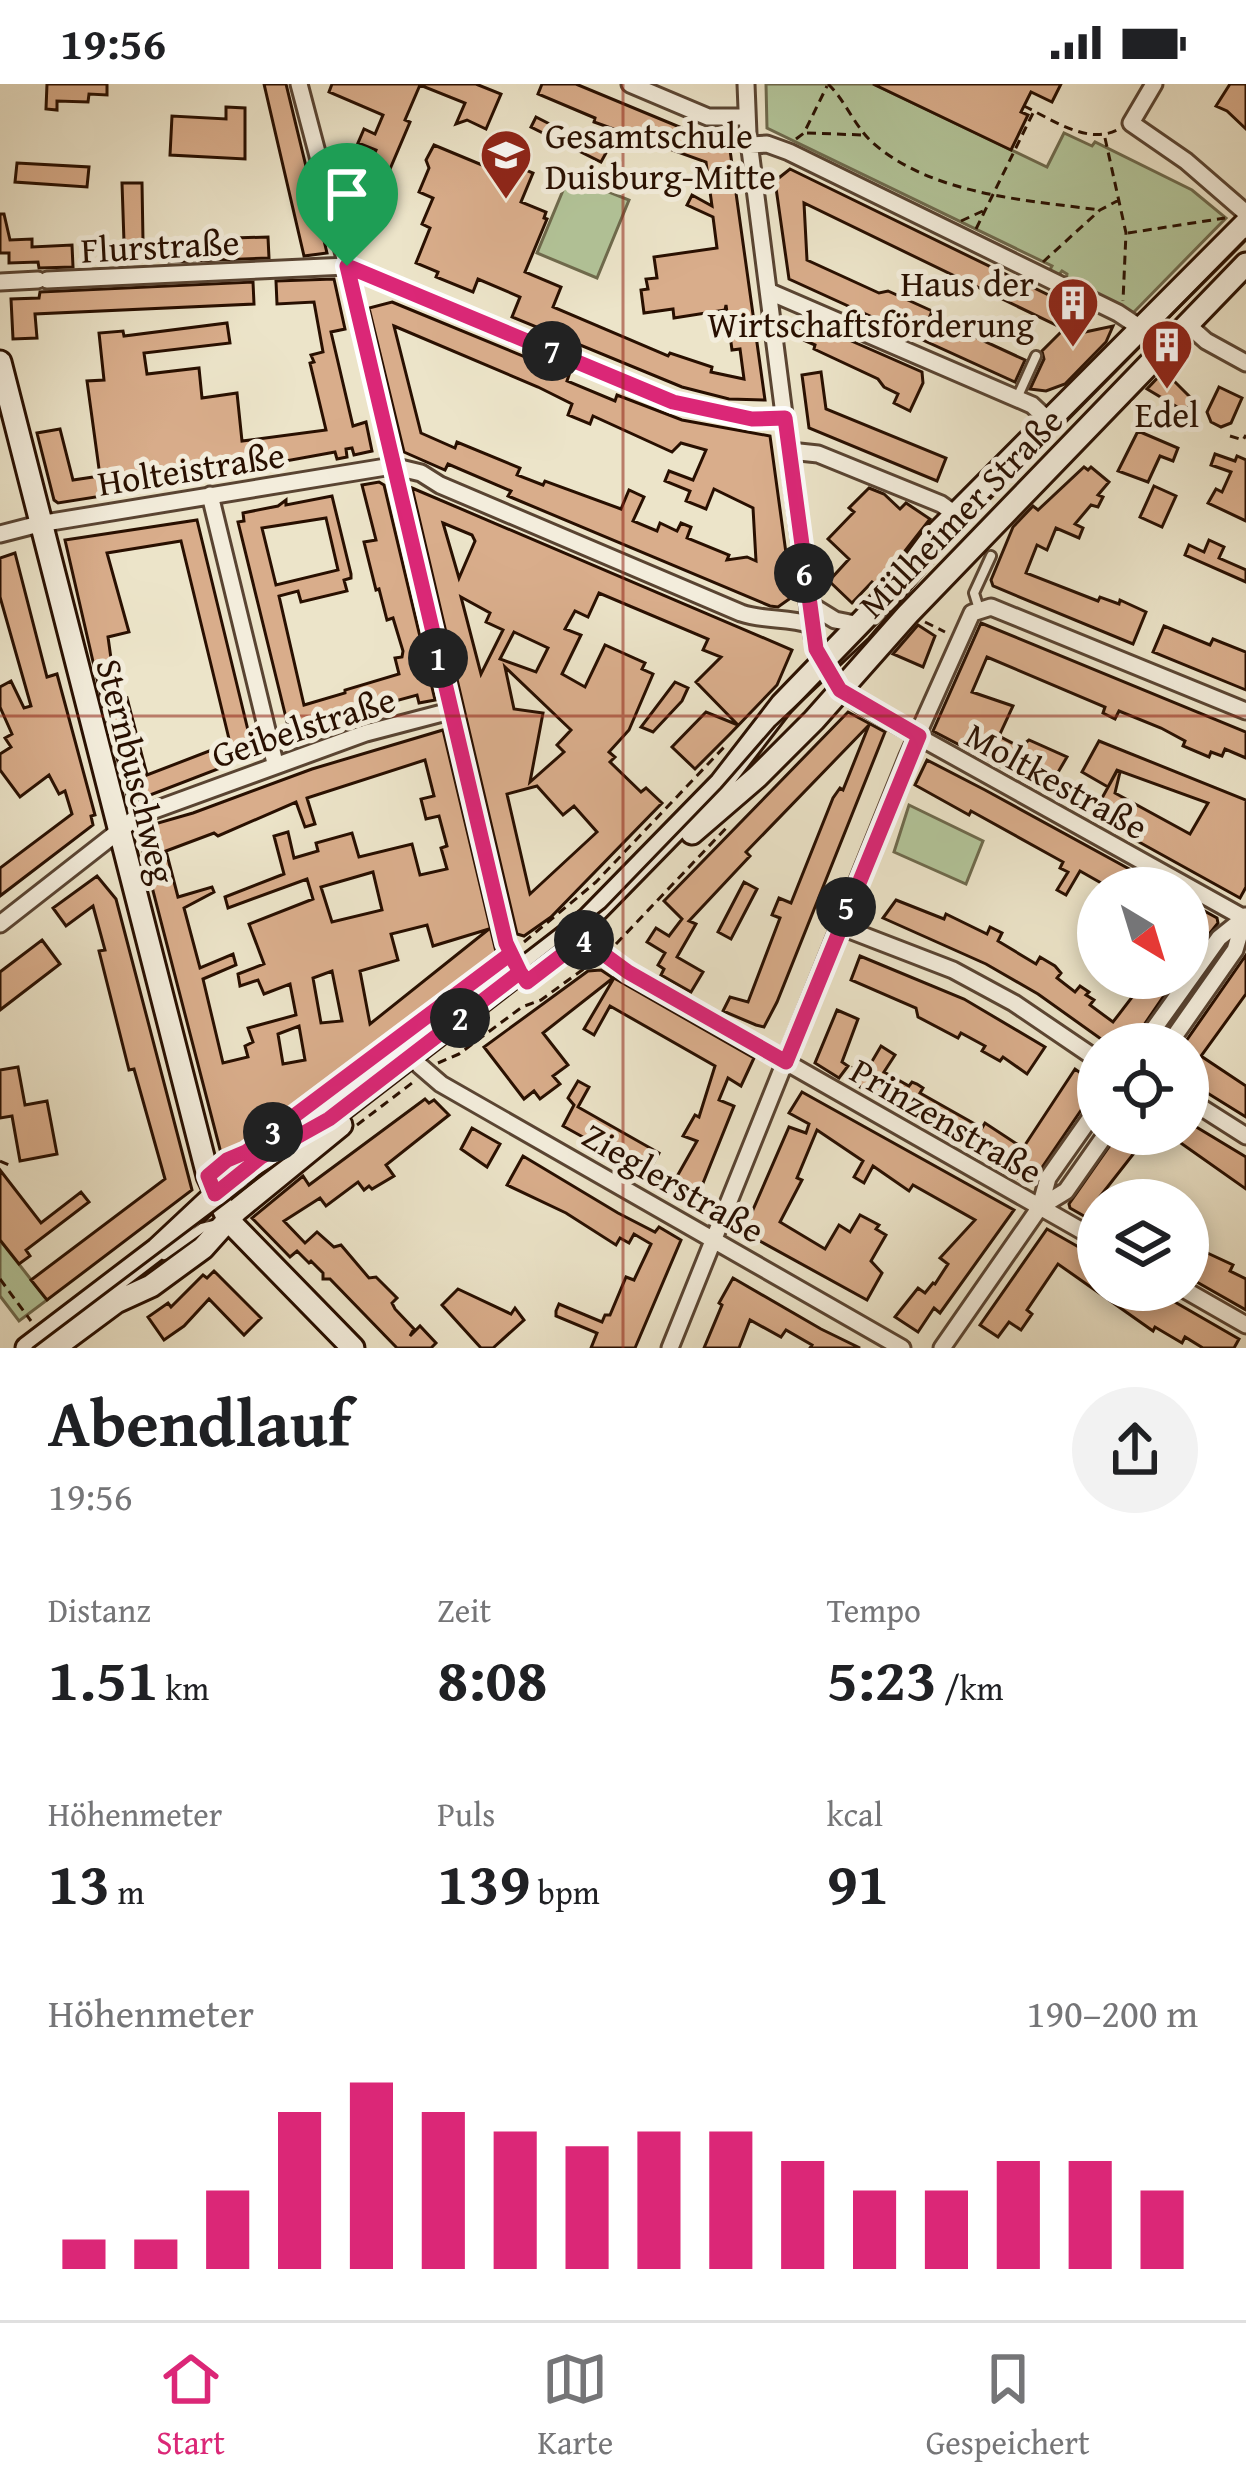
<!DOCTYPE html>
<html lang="de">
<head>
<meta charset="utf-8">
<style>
	:root { --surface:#fff; --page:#f2f2f2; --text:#202124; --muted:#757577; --line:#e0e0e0; --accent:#db2777 }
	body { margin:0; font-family:"Gentium Book Plus",serif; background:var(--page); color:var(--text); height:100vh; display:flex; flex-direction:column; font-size:45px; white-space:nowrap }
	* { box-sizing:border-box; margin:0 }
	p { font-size:39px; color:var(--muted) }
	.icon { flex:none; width:66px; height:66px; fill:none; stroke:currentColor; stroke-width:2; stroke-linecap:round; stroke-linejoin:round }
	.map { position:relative; height:1264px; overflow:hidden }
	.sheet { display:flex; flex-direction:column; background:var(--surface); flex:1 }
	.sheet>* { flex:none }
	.needle { width:78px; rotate:142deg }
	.controls { position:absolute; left:1077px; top:783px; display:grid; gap:24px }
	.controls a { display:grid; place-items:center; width:132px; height:132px; border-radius:50%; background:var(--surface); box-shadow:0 6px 18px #0003; font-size:60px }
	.pin { position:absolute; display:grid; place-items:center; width:102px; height:102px; color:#fff; margin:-123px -51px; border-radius:50% 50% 50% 0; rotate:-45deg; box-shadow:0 0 12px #0007 }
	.pin .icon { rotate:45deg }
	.km { position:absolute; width:60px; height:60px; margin:-30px; border-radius:50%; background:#222; color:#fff; font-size:33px; line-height:60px; text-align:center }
	.round { display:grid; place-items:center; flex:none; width:126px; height:126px; border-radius:63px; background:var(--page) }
	.headline { display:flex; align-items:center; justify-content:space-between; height:204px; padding:0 48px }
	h1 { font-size:66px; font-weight:700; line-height:90px }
	.figures { display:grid; grid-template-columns:repeat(3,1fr); gap:18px; height:204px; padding:12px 48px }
	.figures div { display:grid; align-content:center }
	.figures b { font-size:60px; font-weight:700 }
	.figures small { font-size:33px; font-weight:400 }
	.figures p { font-size:33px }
	.chart { height:336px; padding:24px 48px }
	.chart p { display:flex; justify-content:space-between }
	.chart svg { width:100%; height:216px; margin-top:12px; stroke:var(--accent); stroke-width:6 }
	.status { display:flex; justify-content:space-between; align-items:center; height:84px; padding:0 60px; background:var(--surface); direction:ltr }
	.status svg { height:33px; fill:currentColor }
	.dock { display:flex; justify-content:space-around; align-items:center; height:168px; border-top:3px solid var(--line); background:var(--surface); font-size:33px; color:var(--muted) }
	.dock a { display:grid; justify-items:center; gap:6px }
	.dock .selected { color:var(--accent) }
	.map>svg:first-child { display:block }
</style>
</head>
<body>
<div class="status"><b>19:56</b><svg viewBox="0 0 49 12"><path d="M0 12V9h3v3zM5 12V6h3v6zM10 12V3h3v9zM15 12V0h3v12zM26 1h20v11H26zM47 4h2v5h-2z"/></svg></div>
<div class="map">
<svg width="1246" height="1264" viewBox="0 0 1246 1264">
	<rect width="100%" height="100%" fill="#ece4c9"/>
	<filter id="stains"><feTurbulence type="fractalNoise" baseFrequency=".00167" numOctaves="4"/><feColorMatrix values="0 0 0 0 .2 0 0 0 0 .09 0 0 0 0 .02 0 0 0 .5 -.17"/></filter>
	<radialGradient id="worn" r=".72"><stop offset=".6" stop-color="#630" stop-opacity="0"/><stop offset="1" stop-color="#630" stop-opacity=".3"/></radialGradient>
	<path fill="#b3c59a" stroke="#6e6a4d" stroke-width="3" d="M766 0H873L1047 83 1064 49 1092 62 1095 58 1192 106 1226 134 1134 228 1128 230 1066 197 1067 190 1062 187 1057 193 1047 191 1052 182 767 44Z
		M569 92 629 116 597 194 537 169Z
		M909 721 983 757 966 800 894 768Z
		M0 1156 47 1216 19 1237 0 1212Z"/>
	<path fill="#d9ad8b" stroke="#280f00" stroke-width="3" fill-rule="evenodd" d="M47 0H107V11L89 10 88 18 57 17V26L46 25Z
		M264 0H286L327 169 304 172Z
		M332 0H476L501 10 486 45 467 36 456 40 465 19 420 1 405 36 410 38 387 92 368 85 376 66 358 59 364 45 375 50 383 31 329 8Z
		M542 0H576L706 54 709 47 729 59 765 316 729 315 682 303 512 233 520 213 478 195 473 208 436 193 438 188 416 179 430 144 422 140 433 114 419 108 429 84 426 76 434 61 482 81 487 70 533 89 521 118 546 128 544 134 547 135 525 188 561 203 553 223 668 272 670 269 712 283 711 288 744 295 740 265 732 266 726 221 725 226 674 234 673 225 644 229 641 206 648 205 646 195 657 194 654 173 717 164 713 133 687 121 692 111 712 122 706 78 594 38 595 34 538 10Z
		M873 0H1061L1052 18 1031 8 1021 28 1028 31 1011 66Z
		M1230 0H1246V45L1227 27 1216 22Z
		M226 23 245 24V75L170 71 172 32 226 35Z
		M536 33 606 69 601 78 531 43Z
		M17 79 89 83 87 103 15 98Z
		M790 85 1069 221 1085 248 1113 242 1106 258 1065 300 1046 307 1030 305 1044 275 1042 267 1064 245 804 119 807 176 879 209 888 207 932 227 930 232 1025 276 1015 298 789 195 775 97Z
		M122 99H142L143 157 124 158Z
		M0 130H4L10 156 32 155V163L72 161 73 183 39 184 38 178 9 179V169H0Z
		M268 153 269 174 169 178 168 156Z
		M334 195 345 245 331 248 353 342 366 338 372 367 354 371 352 364 346 365 347 373 337 375 335 368 247 384V389L58 419 54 416 37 349 60 345 73 396 100 392 87 297 104 296 99 249 123 247 124 252 227 239 230 259 144 269 147 290 199 284 202 314 237 309 242 357 326 346 310 279 314 278 311 271 323 268 314 218 277 220 276 197Z
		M253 198 254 220 35 230 37 254 13 255 11 215 39 214 40 208Z
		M392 218 569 291 567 297 615 317 617 311 682 336 770 352 792 513 778 523 770 522 508 412 511 407 448 380 445 386 404 368 369 224ZM394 242 538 303 572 320 568 331 590 340 593 332 672 368 681 359 706 366 693 396 669 387 665 397 690 407 686 417 706 425 714 405 753 424 756 477 747 473 727 476 729 471 687 454 691 443 681 439 677 447 660 439 657 447 633 437 644 413 629 406 621 425 545 397 543 401 517 391 520 384 457 358 455 364 421 349Z
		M799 234 922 288 923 299 910 327 894 319 898 310 884 303 878 295 814 265 815 261 801 255 805 248 795 243Z
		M1164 287 1194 317 1184 327 1147 305Z
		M821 288 826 325 946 374 937 397 809 344 802 291Z
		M1219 303 1242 314 1231 339 1221 343 1211 338 1207 328Z
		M1138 347 1178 364 1173 377 1160 372 1148 398 1118 387Z
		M1215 370 1235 377 1237 372 1246 376V437L1208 419 1216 405 1222 408 1231 388 1211 381Z
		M1084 383 1088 386 1091 383 1109 398 1098 411 1103 413 1098 423 1091 421 1075 440 1083 444 1079 454 1056 444 1047 466 1037 461 1026 489 1098 517 1100 513 1119 520 1120 516 1146 528 1133 560 993 502 991 496 1013 443 1033 422 1038 426Z
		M379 398 384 401 435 616 419 619 417 611 289 646 238 438 244 437 243 429 278 422 286 416V421L332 412 351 490V494L344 496 347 507 301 518 298 507 279 512 304 621 345 609V606L399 590 395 574 402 573 403 567 393 534 387 536 379 505 376 506 364 458 376 456 362 401ZM326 434 338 486 276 501 262 444Z
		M1154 402 1176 412 1162 443 1140 433Z
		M412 404 792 566 777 601 729 651 695 685 672 663 706 628 738 641 696 598 721 573 703 566 708 555 599 509 588 533 575 527 565 545 581 551 562 590 585 603 605 561 645 579 642 585 653 590 629 646 609 668 615 673 610 678 641 708 646 704 662 719 551 833 524 852 517 850ZM443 439 472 451 475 457 459 494ZM461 513 490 529 486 538 503 546 481 590ZM514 548 548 564 536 588 500 575ZM505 583 571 646 557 661 564 668 530 698 543 629 514 625ZM537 702 563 731 574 722 597 748 530 810 507 710Z
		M869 404 884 410 900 425 906 419 930 435 887 490 876 501 872 498 852 519 829 497 849 475 828 455 854 428 849 424Z
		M197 436 254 671 132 718 128 715 103 621 65 456ZM181 457 230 659 147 691 127 614 121 616 113 589 108 553 129 548 107 469Z
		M1209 456 1224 463 1219 474 1246 486V498L1185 471 1189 461 1204 468Z
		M15 469 47 593 57 590 95 731 91 732 93 741 0 812V784L72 730 65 707 59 710 49 691 20 713 0 686V670L11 663 5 654 12 650 0 623V603L11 597 24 624 31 622 0 513V474Z
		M981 539 1246 648V674L1225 665 1222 672 1211 668 1209 673 1183 662 1185 657 1161 644 1119 627 1115 635 1103 629 1105 623 987 573 972 608 1013 622 999 652 1020 663 1029 656 1067 673 1047 707 933 647Z
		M918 541 935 552 923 583 893 570Z
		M1164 542 1210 561 1213 555 1246 568V606L1153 568Z
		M675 598 688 604 682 617 653 648 641 643Z
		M848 628 885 648 777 918 764 943 756 941 723 927 730 913 748 918 780 834 772 831 779 814 791 819 833 714 840 704 843 706 869 641 746 768 750 772 689 837 696 840 677 873 703 888 691 908 661 891 664 885 658 881 665 869 647 858 656 844 669 852 682 835 664 817Z
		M443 646 497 872 243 1066 222 1073 138 749 144 743 193 729 312 685ZM425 676 434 712 421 715 426 735 439 732 447 762 441 764 447 785 420 791 412 760 359 773 352 749 316 759 318 767 294 774 288 748 274 752 284 790 225 813 228 824 307 795 313 815 249 840 264 880 238 890 240 902 258 896 264 910 290 900 296 931 248 944 253 958 245 962 248 973 223 979 203 895 236 881 233 870 200 884 184 824 214 808 212 803 178 813 166 767 214 749 218 752 296 718 305 743 315 740 307 714ZM373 788 382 826 332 838 321 803ZM427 841 433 862 489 845 370 940 360 887 398 876 391 850ZM332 887 342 937 321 939 313 894ZM299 942 305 976 283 980 278 950Z
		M1099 657 1246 716V803L1240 814 1092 732 1117 687 1120 688 1115 709 1190 750 1208 719 1117 686 1108 703 1082 688Z
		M927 676 985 706 1164 804H1110L1080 787 1066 811 1057 806 1068 788 1060 784 1063 778 971 727 969 731 915 701Z
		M97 792 116 815 192 1106 47 1216 31 1196 165 1095 134 985 129 986 99 867 105 866 93 822 66 842 53 824Z
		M744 798 757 805 731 855 718 848Z
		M896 816 944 835 946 830 987 850 990 843 1002 849 998 857 1036 880 1040 873 1055 882 1061 889 1057 894 1075 908 1080 902 1089 908 1086 911 1094 916 1090 921 1113 938 1133 912 1134 903 1122 894H1176L1131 960H1108L1038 910 986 880 883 834Z
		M1188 818 1217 834 1218 839 1188 877V859L1194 851 1188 848Z
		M42 856 60 880 0 926V888Z
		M1246 871V910L1201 972 1246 1002V1033L1188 997V960H1184Z
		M860 872 964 915 1045 963 1027 990 1003 973 1000 977 982 967 985 962 961 949 958 954 918 933 916 924 851 896Z
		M601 886 613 894 543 949 568 981 553 992 560 1000 540 1015 534 1007 524 1015 484 963 588 887Z
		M614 894 754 974 741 1002 728 994 719 1016 734 1022 697 1114 671 1103 697 1057 683 1052 695 1031 699 1033 715 982 610 922 594 951 584 945Z
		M837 926 858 935 842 978 848 982 839 994 815 979Z
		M881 962 895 971 884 988 909 1002 912 998 917 1000 923 1004 920 1009 982 1044 985 1039 1023 1064 1075 985 1098 1001V1010L1088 1016 1030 1101 860 1003 854 985 864 991Z
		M18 983 25 1021 47 1017 57 1070 20 1077 12 1032 0 1034V986Z
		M578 997 589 1003 578 1023 659 1069 648 1089 563 1042 574 1021 568 1014Z
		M802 1008 1014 1126 940 1229 934 1224 918 1248 895 1233 918 1204 925 1209 933 1199 935 1200 948 1180 940 1174 975 1136 913 1101 909 1107 873 1082 864 1099 854 1093 863 1077 817 1046 797 1094 802 1096 780 1138 825 1165 839 1141 850 1148 860 1131 879 1141 876 1145 886 1151 871 1177 882 1189 867 1216 756 1155 745 1153 752 1128 789 1043 806 1049 809 1040 789 1029Z
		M425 1015 429 1019 434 1016 449 1031 386 1081 394 1092 372 1105 369 1102 364 1106 358 1098 326 1122 320 1114 284 1137 305 1159 317 1148 334 1163 341 1161 369 1194 376 1193 397 1214 392 1219 395 1225 414 1245 410 1252 420 1242 436 1259 431 1264H397L330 1195H323V1189L311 1177 309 1179 297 1167 290 1173 252 1134 303 1092 309 1101Z
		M1188 1038 1246 1073V1105L1168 1050H1188Z
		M472 1044 500 1060 487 1083 461 1065Z
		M1118 1050H1149L1098 1115V1140L1070 1124 1069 1120Z
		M523 1072 618 1129 655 1148 659 1143 681 1156 635 1264H591L597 1249 556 1232V1227L559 1220 602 1238 605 1231H610L626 1193 634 1196 651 1160 634 1150 629 1159 620 1154 616 1161 566 1129 507 1101Z
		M0 1086 41 1139 81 1108 89 1118 26 1166 30 1172 19 1180 0 1156Z
		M1047 1145 1098 1174V1206H1154L1239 1255 1234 1264H1203L1185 1253 1182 1259 1155 1243 1153 1247 1058 1180 1027 1226 1032 1230 1021 1246 1009 1238 998 1253 980 1241Z
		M1188 1160 1233 1181 1230 1187 1246 1195V1226L1188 1193Z
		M214 1187 261 1234 244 1251 209 1215 184 1242 164 1256 148 1233 168 1219 171 1223 203 1191 207 1194Z
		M733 1194 821 1245 860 1264H810L812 1261 786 1246 781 1253 750 1236 739 1264H704L722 1221 719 1219Z
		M458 1205 511 1230 515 1224 524 1236 493 1264H481L442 1221Z"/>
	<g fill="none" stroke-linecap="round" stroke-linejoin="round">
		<g stroke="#594432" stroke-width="14">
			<path id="lane" d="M1017 314 1036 272
				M979 525 974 509 991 472
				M164 1171 202 1144 218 1140"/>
		</g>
		<g stroke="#594432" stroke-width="21">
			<path id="street" d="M299 0 347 182 506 859 527 898
				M630 0 708 33H747
				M746 0 748 50 811 541C815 575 831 601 860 620L1246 835
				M1154 0 1131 39 1186 77 1246 129
				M750 61 767 60 789 68 1118 229 1142 245
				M47 196 347 182 673 318 752 335 785 334
				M0 198 38 196
				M770 208 1032 321 1047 335
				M1187 240 1206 257 1246 279
				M790 367 818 370 941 420 955 430
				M210 411 275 679
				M0 450 39 440 392 382 421 389 440 401 741 529C764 537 789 533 811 541
				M809 520 835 536 860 541
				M0 840 138 732 366 649 450 627
				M839 842 953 886 1014 919 1098 976
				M583 855 628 888 1098 1156
				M1143 960 1219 854 1244 834
				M1169 960 1235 866 1245 832
				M419 981 441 1000 902 1264
				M1188 1015 1246 1052
				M1040 1123 1066 1107 1106 1050
				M1185 1206 1246 1241
				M670 1264 908 672 972 529 991 523 1246 627
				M942 1264 1040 1123 1048 1094 1098 1023"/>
		</g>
		<g stroke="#280f00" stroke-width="27">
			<path id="secondary" d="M0 278 208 1092 229 1137 353 1264
				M692 749 757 693 814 636 908 530 1246 180
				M27 1264 157 1165 236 1091 329 1035 588 835 721 699 782 620 898 500 933 453 1246 139
				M54 1264 116 1218 151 1202 203 1164 237 1126 341 1041"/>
		</g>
		<path stroke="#280f00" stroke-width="3" stroke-dasharray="9 6" stroke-linecap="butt" d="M828 0C846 17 854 42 873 59 933 111 1025 116 1100 126
			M1024 22C1053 36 1089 62 1119 45
			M807 49 863 51
			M1105 54 1126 149 1123 217
			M796 55 804 49 827 2
			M961 137 985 126
			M976 145 1034 27
			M1128 149 1225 134
			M1043 178 1100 126 1119 116
			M1230 352 1243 356 1246 351
			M925 538 945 548
			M524 858 596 798 727 660
			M616 860 729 741
			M438 979 459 970 522 923 541 916 589 881
			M357 1041 416 996
			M280 1043 498 879
			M0 1077 9 1081
			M0 1195 31 1237"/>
		<use href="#lane" stroke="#f3eddc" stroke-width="8"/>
		<use href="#street" stroke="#f3eddc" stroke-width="15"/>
		<use href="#secondary" stroke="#f3eddc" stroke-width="21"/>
		<path stroke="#280f00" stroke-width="3" d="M33 1264 333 1037 605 824 721 704 775 642 869 554 973 432 1246 155"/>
	</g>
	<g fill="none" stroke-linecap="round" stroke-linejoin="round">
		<g stroke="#fff" stroke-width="24">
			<path id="route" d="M347 182 506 859 520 888 329 1035 261 1073 215 1110 208 1092 227 1076 246 1068 510 870 520 888 527 898 583 855 628 888 786 978 919 652 840 606 816 565 785 334 752 335 673 318 347 182"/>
		</g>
		<use href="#route" stroke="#db2777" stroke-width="15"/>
	</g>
	<path fill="none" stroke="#8f2418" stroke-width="3" stroke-opacity="0.55" d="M623 0V1264M0 632H1246"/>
	<defs>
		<g id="school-pin" transform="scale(2.7)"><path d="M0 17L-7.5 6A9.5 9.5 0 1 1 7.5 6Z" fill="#8f2418" stroke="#f3eddc"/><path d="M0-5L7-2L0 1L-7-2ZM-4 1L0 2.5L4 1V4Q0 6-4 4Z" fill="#fff"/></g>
		<g id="building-pin" transform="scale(2.7)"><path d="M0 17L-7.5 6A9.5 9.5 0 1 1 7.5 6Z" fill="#8f2418" stroke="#f3eddc"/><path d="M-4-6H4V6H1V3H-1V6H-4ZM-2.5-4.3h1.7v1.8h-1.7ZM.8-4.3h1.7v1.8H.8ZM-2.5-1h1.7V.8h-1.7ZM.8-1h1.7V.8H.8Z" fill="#fff"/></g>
	</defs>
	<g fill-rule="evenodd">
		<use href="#school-pin" x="506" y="71"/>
		<use href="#building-pin" x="1073" y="219"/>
		<use href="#building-pin" x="1167" y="261"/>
	</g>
	<g text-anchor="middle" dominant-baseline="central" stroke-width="10" stroke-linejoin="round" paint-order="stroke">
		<g font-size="36" fill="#280f00" stroke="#f3eddc" text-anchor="start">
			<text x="545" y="50">Gesamtschule<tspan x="545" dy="41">Duisburg-Mitte</tspan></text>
			<text x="1034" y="198" text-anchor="end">Haus der<tspan x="1034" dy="41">Wirtschaftsförderung</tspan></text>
			<text x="1167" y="329" text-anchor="middle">Edel</text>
		</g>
		<g font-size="36" fill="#280f00" stroke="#f3eddc">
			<text transform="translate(160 161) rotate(-3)">Flurstraße</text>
			<text transform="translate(191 384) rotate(-9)">Holteistraße</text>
			<text transform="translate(960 428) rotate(-46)">Mülheimer Straße</text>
			<text transform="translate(303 642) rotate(-18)">Geibelstraße</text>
			<text transform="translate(137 687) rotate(76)">Sternbuschweg</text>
			<text transform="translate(1057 696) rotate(29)">Moltkestraße</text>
			<text transform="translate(947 1036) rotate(30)">Prinzenstraße</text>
			<text transform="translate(674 1098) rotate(30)">Zieglerstraße</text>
		</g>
	</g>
	<rect width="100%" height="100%" filter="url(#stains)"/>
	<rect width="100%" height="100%" fill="url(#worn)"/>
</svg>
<div class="controls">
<a><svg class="needle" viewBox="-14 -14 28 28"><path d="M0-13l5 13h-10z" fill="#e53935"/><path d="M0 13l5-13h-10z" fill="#757577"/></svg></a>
<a><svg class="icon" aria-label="locate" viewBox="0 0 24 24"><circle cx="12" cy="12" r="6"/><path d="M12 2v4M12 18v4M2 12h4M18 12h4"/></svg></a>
<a><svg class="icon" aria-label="layers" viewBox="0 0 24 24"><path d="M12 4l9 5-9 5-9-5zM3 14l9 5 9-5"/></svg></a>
</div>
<div class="pin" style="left:347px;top:182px;background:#1e9e55"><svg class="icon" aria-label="arrive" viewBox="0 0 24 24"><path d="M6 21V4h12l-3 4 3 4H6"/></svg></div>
<b class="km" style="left:438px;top:574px">1</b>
<b class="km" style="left:460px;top:934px">2</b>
<b class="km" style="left:273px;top:1048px">3</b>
<b class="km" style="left:584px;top:856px">4</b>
<b class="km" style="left:846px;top:823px">5</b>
<b class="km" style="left:804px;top:489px">6</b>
<b class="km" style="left:552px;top:267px">7</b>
</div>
<section class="sheet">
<div class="headline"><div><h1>Abendlauf</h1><p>19:56</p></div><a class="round"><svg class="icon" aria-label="share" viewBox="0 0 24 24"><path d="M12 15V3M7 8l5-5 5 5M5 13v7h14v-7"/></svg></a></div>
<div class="figures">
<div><p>Distanz</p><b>1.51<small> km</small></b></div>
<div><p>Zeit</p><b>8:08</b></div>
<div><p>Tempo</p><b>5:23<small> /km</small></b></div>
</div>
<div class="figures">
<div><p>Höhenmeter</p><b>13<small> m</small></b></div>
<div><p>Puls</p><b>139<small> bpm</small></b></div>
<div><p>kcal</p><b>91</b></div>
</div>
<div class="chart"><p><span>Höhenmeter</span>190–200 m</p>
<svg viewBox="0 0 160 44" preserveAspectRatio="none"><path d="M5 44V38M15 44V38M25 44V28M35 44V12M45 44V6M55 44V12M65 44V16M75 44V19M85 44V16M95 44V16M105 44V22M115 44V28M125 44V28M135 44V22M145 44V22M155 44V28"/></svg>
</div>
</section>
<nav class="dock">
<a class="selected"><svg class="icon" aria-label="home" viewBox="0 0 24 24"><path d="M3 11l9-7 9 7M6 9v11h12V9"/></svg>Start</a>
<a><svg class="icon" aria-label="map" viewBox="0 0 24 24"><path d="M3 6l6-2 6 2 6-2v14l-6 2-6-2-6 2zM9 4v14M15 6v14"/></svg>Karte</a>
<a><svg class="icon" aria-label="saved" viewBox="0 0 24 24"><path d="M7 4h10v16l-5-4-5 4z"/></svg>Gespeichert</a>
</nav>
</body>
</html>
